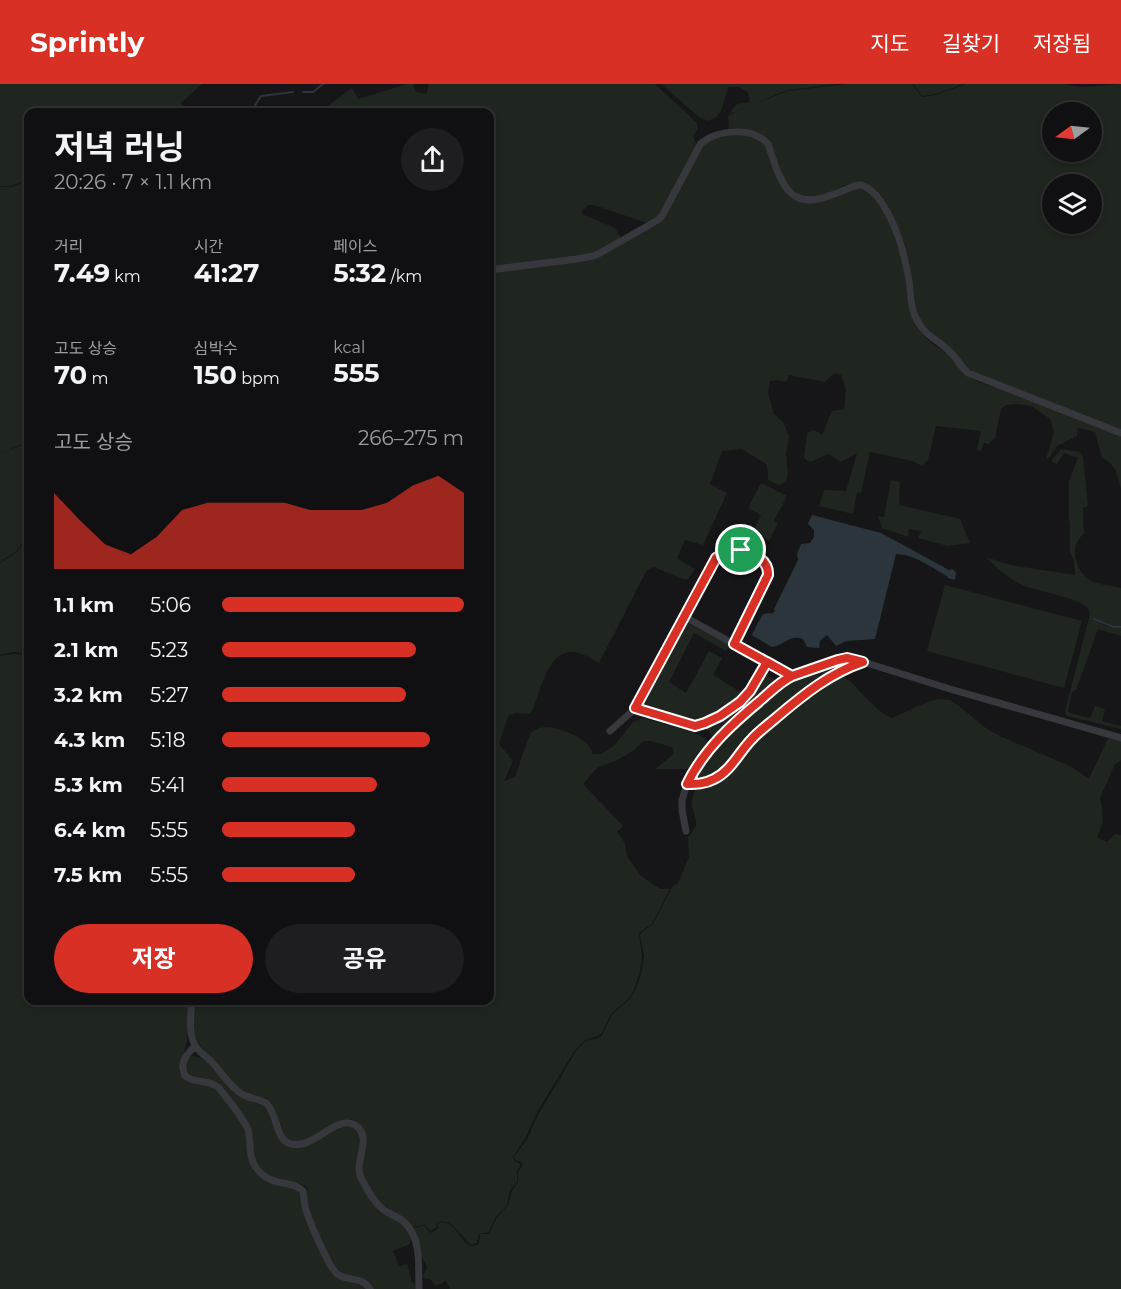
<!DOCTYPE html>
<html lang="ko">
<head>
<meta charset="utf-8">
<style>
	:root { --surface:#101012; --page:#1e1e20; --text:#f1f3f6; --muted:#9c9d9f; --line:#303032; --accent:#d93025 }
	body { margin:0; font-family:Montserrat,"Noto Sans KR",sans-serif; background:var(--page); color:var(--text); height:100vh; display:flex; flex-direction:column; font-size:22px; white-space:nowrap }
	* { box-sizing:border-box; margin:0 }
	p { font-size:20px; color:var(--muted) }
	.icon { flex:none; width:33px; height:33px; fill:none; stroke:currentColor; stroke-width:2; stroke-linecap:round; stroke-linejoin:round }
	.map { position:relative; flex:1; overflow:hidden }
	.panel { position:absolute; left:24px; top:24px; width:470px; height:897px; display:flex; flex-direction:column; background:var(--surface); border-radius:12px; box-shadow:0 3px 9px #0003,0 0 0 2px var(--line) }
	.panel>* { flex:none }
	.needle { width:39px; rotate:255deg }
	.tools { position:absolute; left:1042px; top:18px; display:grid; gap:12px }
	.tools a { display:grid; place-items:center; width:60px; height:60px; border-radius:50%; background:var(--surface); box-shadow:0 3px 9px #0003,0 0 0 2px var(--line); font-size:30px }
	.pin { position:absolute; display:grid; place-items:center; width:51px; height:51px; color:#fff; margin:-26px; border:3px solid #fff; border-radius:50%; box-shadow:0 2px 6px #0007 }
	.round { display:grid; place-items:center; flex:none; width:63px; height:63px; border-radius:32px; background:var(--page) }
	.headline { display:flex; align-items:center; justify-content:space-between; height:102px; padding:0 30px }
	h1 { font-size:33px; font-weight:700; line-height:45px }
	.figures { display:grid; grid-template-columns:repeat(3,1fr); gap:9px; height:102px; padding:6px 30px }
	.figures div { display:grid; align-content:center }
	.figures b { font-size:26px; font-weight:700 }
	.figures small { font-size:16px; font-weight:400 }
	.figures p { font-size:16px }
	.chart { height:168px; padding:12px 30px }
	.chart p { display:flex; justify-content:space-between }
	.chart svg { width:100%; height:108px; margin-top:6px; fill:var(--accent); opacity:.7 }
	.button { display:flex; gap:12px; margin-top:auto; padding:12px 30px }
	.button a { flex:1; height:69px; border-radius:36px; background:var(--accent); color:#fff; font-size:24px; font-weight:700; line-height:69px; text-align:center }
	.button a+a { background:var(--page); color:var(--text) }
	ul { padding:0 30px; list-style:none; font-size:20px }
	li { display:grid; grid-template-columns:96px 72px 1fr; align-items:center; height:45px }
	li i { height:15px; border-radius:8px; background:var(--accent) }
	header { display:flex; align-items:center; gap:36px; box-sizing:border-box; height:84px; padding:0 30px; background:var(--accent); color:#fff }
	header strong { font-size:28px }
	nav { display:flex; gap:33px; margin-inline-start:auto; font-size:21px }
	.map>svg:first-child { display:block }
</style>
</head>
<body>
<header>
<strong>Sprintly</strong>
<nav><a>지도</a><a>길찾기</a><a>저장됨</a></nav>
</header>
<div class="map">
<svg width="1121" height="1205" viewBox="0 0 1121 1205">
	<rect width="100%" height="100%" fill="#161618"/>
	<path fill="#1e261f" fill-rule="evenodd" d="M0 0H202L181 19 187 28H28V95C18 99 11 104 0 102Z
		M407 0H413L416 8 426 10 429 0H655L697 39 698 45 693 52 696 59 694 67 661 131 647 139 594 121H588L582 127V130L615 144 621 154 592 170 489 184V28H323L322 26 352 4 358 15Z
		M661 0H837L788 6 729 30 737 20 750 18 748 8 738 3H729C722 17 725 32 708 37L699 33Z
		M847 0H912L922 13 936 11 966 0H1063L1083 3 1121 0V347C1085 333 1048 318 1012 303 997 297 979 292 966 283 954 275 943 263 932 253 914 236 916 221 913 199 909 171 897 127 877 107 849 80 822 130 793 107 787 102 785 95 782 88 769 57 767 42 729 45L728 32 736 27 788 7ZM1053 28H1092V68H1053ZM1053 100H1092V140H1053Z
		M913 0H964L936 10 922 12Z
		M731 50 756 53 767 63 790 112C815 129 831 110 855 104 858 103 865 104 868 106 870 108 872 111 874 113 887 130 896 150 902 171 907 191 909 213 913 234L915 241 925 254 951 273 966 291 979 298 1027 314 1121 350V405C1118 392 1115 379 1102 374L1095 348 1078 344 1077 352 1057 362 1049 374 1046 375 1054 348 1050 335 1033 323 1026 321 1016 320 1006 321 1001 325 995 354 988 360 984 359 981 367 977 366 981 347 936 342 928 376 922 382 912 377 870 368 861 409 857 408 853 430 819 422 824 406 846 407 857 369 841 378 828 370 810 378 804 374 807 349 814 346 822 351 832 327 844 325 846 305 841 291 834 289 825 298 789 291 786 298 777 296 770 297 768 309 774 330 783 338 789 352 786 370 788 389 786 398 779 401 768 396V387L766 380 742 365 722 367 710 400 727 409 703 461 685 456 677 474 695 485 688 495H683L654 483 647 486 599 579C591 574 581 568 572 568 548 567 540 608 533 625L530 630 515 629 508 632 499 660 513 677 504 697 515 693C518 685 528 653 532 648 544 636 574 649 585 658 589 661 591 665 593 670H601L614 662 633 638 642 634 692 648 701 652 710 658 692 685H655L674 670 672 663 651 657H644L633 667 619 675 597 684 583 700 623 742 617 748 625 759 627 772 641 792 660 805H670L652 840 641 847 639 850 642 872 640 887 634 906 629 914 611 930 601 950 597 952 585 956 575 966 537 1028 526 1053 513 1073 514 1077 521 1080 517 1087V1098L510 1106 507 1121 495 1134 489 1148 479 1150 477 1159 472 1161C459 1153 455 1134 437 1138V1143L431 1147 424 1141 411 1143C392 1129 368 1114 363 1088 360 1074 369 1037 349 1035 336 1034 316 1057 299 1058 295 1059 289 1056 285 1055 281 1045 278 1034 272 1025 268 1018 256 1015 249 1011 235 1002 202 969 196 953 191 942 194 928 195 917L489 916V188L576 178 655 142 660 139 703 58Z
		M28 96V358L0 369V103H12Z
		M28 359V452L16 467 0 478V369Z
		M1061 365 1080 368 1083 372 1088 422 1083 424 1084 450C1069 460 1075 486 1088 495 1097 501 1111 501 1121 504V542H1114L1093 535C1101 540 1111 545 1121 544V552L1098 545 1076 606 1072 608 1068 627 1070 629 1090 634 1095 622 1105 625 1102 637 1121 642V645L1067 632 1065 627 1089 534C1089 530 1090 528 1088 524 1082 515 1037 507 1025 502 1010 496 997 485 986 473L1010 481 1075 491 1074 477 1070 467V444L1069 434V397L1078 374 1064 369 1057 380 1051 377Z
		M891 396 900 398 899 421 960 435 970 459 948 462 918 454 921 447 909 445 908 453 882 444 878 432 884 433Z
		M761 399 787 412 774 437 778 439 769 457 753 447 761 431 748 424Z
		M28 453V569L13 568 0 571V479L17 468Z
		M945 501 1082 537 1064 604 927 567Z
		M685 540H689L730 561 726 567 694 549 669 598 686 609 709 567 722 574 713 591 744 610 716 631 698 639 644 622 642 620 647 608 682 541Z
		M13 570 28 571V916L189 917 187 957 179 987 181 991 188 996 213 1003 218 1007 242 1039 259 1091 296 1104C303 1111 303 1121 306 1130 308 1139 327 1186 333 1191 342 1199 357 1197 367 1205H0V572Z
		M841 579 843 582 798 614 717 691 708 695 696 694 695 691 709 669 724 653 759 620 790 597Z
		M765 590 779 598 718 649 713 652 704 643 713 639 751 611Z
		M839 592C851 594 856 604 865 613 873 621 882 630 892 634L927 618 938 615 950 616 959 622 987 645 1000 652 1072 683 1089 695 1108 654 1121 657V676L1115 680 1100 714 1102 722 1103 738 1097 753 1107 758 1115 750 1121 751V1205H450L446 1197 436 1202 430 1195 424 1194 423 1192 427 1184 426 1180C418 1170 419 1155 412 1144L424 1142 431 1149 438 1144V1139C461 1134 460 1170 479 1160L480 1150H488L490 1148 496 1135 508 1121 512 1107 518 1098V1088L523 1080 522 1078 515 1076 514 1073 528 1054 535 1036 576 967 586 957 598 954 602 951 612 931 630 915 635 907 642 887 644 872 640 851 642 848 653 840 672 803 678 799 689 773 688 753C702 737 694 737 692 719 692 714 694 709 695 704L712 700 721 695 755 657 804 615 830 596Z
		M194 972C213 976 222 999 236 1009 245 1015 259 1014 266 1023 273 1031 275 1044 278 1053L293 1063 346 1041 352 1042 360 1050 359 1096 395 1134 405 1143 411 1154 410 1160 393 1167 399 1182 407 1180 412 1198 415 1200 416 1205H373L370 1200 363 1195 343 1191 334 1184 310 1134 306 1111 308 1104 301 1100 273 1096 256 1079 251 1054 221 1003 213 997 195 994 186 989 184 979 189 973Z"/>
	<path fill="#2c353c" d="M812 431 881 449 949 486 952 485 956 488 955 496 948 494 947 492C932 484 914 470 896 470L875 555 846 557 836 562 827 551 820 557 819 564 807 563 803 555C790 550 784 561 772 563L753 552 752 550 763 530 773 529 775 527 774 525 798 476 797 470 801 460 810 459 814 453V446L808 440Z"/>
	<g fill="none" stroke-linecap="round" stroke-linejoin="round">
		<path stroke="#2c353c" stroke-width="2" d="M303 8H313L323 0
			M245 28 254 23 261 12 293 8
			M1094 535 1114 543H1121"/>
		<path stroke="#37383d" stroke-width="7" d="M489 186 577 175 593 172 600 169 658 136 662 132 701 59C718 46 752 42 768 60 773 74 778 94 788 106 804 125 829 112 847 105 851 103 856 101 861 101 867 102 872 107 876 111 895 134 904 167 909 196 911 208 910 221 915 232 924 253 937 254 950 268 957 274 960 282 968 289L1121 349
			M685 533 792 592
			M635 624 695 642C715 636 738 624 751 607 757 598 762 587 767 578
			M610 647 637 623 644 606 716 475C729 464 747 464 761 475 766 480 769 484 768 491L734 560
			M687 700C698 700 708 700 718 693 732 684 740 667 752 655 759 647 768 641 777 634 803 611 829 590 862 578
			M686 747 682 726V716L687 700 701 676 717 656 757 619 788 594 838 576 847 575 870 580 950 605 1121 654
			M192 916C191 931 188 948 195 961 198 967 206 973 211 977 221 988 230 1003 242 1010 250 1015 260 1014 267 1020 277 1030 276 1054 288 1059 312 1069 336 1029 355 1041 370 1050 360 1069 359 1083 359 1087 360 1092 362 1096 368 1107 376 1122 387 1128 393 1132 401 1134 406 1140 422 1157 418 1184 419 1205
			M195 962C186 971 179 979 185 992 196 1000 209 995 219 1004 228 1016 243 1033 248 1046 252 1060 247 1074 258 1086 273 1104 291 1095 303 1107 304 1113 304 1120 306 1126 309 1136 329 1184 337 1190 348 1198 362 1192 370 1205"/>
	</g>
	<g fill="none" stroke-linecap="round" stroke-linejoin="round">
		<g stroke="#fff" stroke-width="12">
			<path id="route" d="M741 466C754 468 769 477 768 491L734 560 792 592C781 597 771 607 762 615 733 639 704 665 687 700 696 700 705 700 714 695 731 687 739 668 752 655 759 647 769 640 777 633 803 611 830 589 863 578L847 574 838 576 792 592 767 578 750 607 740 618 720 632 705 639 695 642 635 624 716 474 721 471 741 466"/>
		</g>
		<use href="#route" stroke="#d93025" stroke-width="8"/>
	</g>
</svg>
<div class="tools">
<a><svg class="needle" viewBox="-14 -14 28 28"><path d="M0-13l5 13h-10z" fill="#e53935"/><path d="M0 13l5-13h-10z" fill="#9c9d9f"/></svg></a>
<a><svg class="icon" aria-label="layers" viewBox="0 0 24 24"><path d="M12 4l9 5-9 5-9-5zM3 14l9 5 9-5"/></svg></a>
</div>
<div class="pin" style="left:741px;top:466px;background:#1e9e55"><svg class="icon" aria-label="arrive" viewBox="0 0 24 24"><path d="M6 21V4h12l-3 4 3 4H6"/></svg></div>
<section class="panel">
<div class="headline"><div><h1>저녁 러닝</h1><p>20:26 · 7 × 1.1 km</p></div><a class="round"><svg class="icon" aria-label="share" viewBox="0 0 24 24"><path d="M12 15V3M7 8l5-5 5 5M5 13v7h14v-7"/></svg></a></div>
<div class="figures">
<div><p>거리</p><b>7.49<small> km</small></b></div>
<div><p>시간</p><b>41:27</b></div>
<div><p>페이스</p><b>5:32<small> /km</small></b></div>
</div>
<div class="figures">
<div><p>고도 상승</p><b>70<small> m</small></b></div>
<div><p>심박수</p><b>150<small> bpm</small></b></div>
<div><p>kcal</p><b>555</b></div>
</div>
<div class="chart"><p><span>고도 상승</span>266–275 m</p>
<svg viewBox="0 0 160 44" preserveAspectRatio="none"><path d="M0 44V13L10 24L20 34L30 38L40 31L50 20L60 17L70 17L80 17L90 17L100 20L110 20L120 20L130 17L140 10L150 6L160 13V44z"/></svg>
</div>
<ul>
<li><b>1.1 km</b>5:06<i style="width:100%"></i></li>
<li><b>2.1 km</b>5:23<i style="width:80%"></i></li>
<li><b>3.2 km</b>5:27<i style="width:76%"></i></li>
<li><b>4.3 km</b>5:18<i style="width:86%"></i></li>
<li><b>5.3 km</b>5:41<i style="width:64%"></i></li>
<li><b>6.4 km</b>5:55<i style="width:55%"></i></li>
<li><b>7.5 km</b>5:55<i style="width:55%"></i></li>
</ul>
<div class="button"><a>저장</a><a>공유</a></div>
</section>
</div>
</body>
</html>
